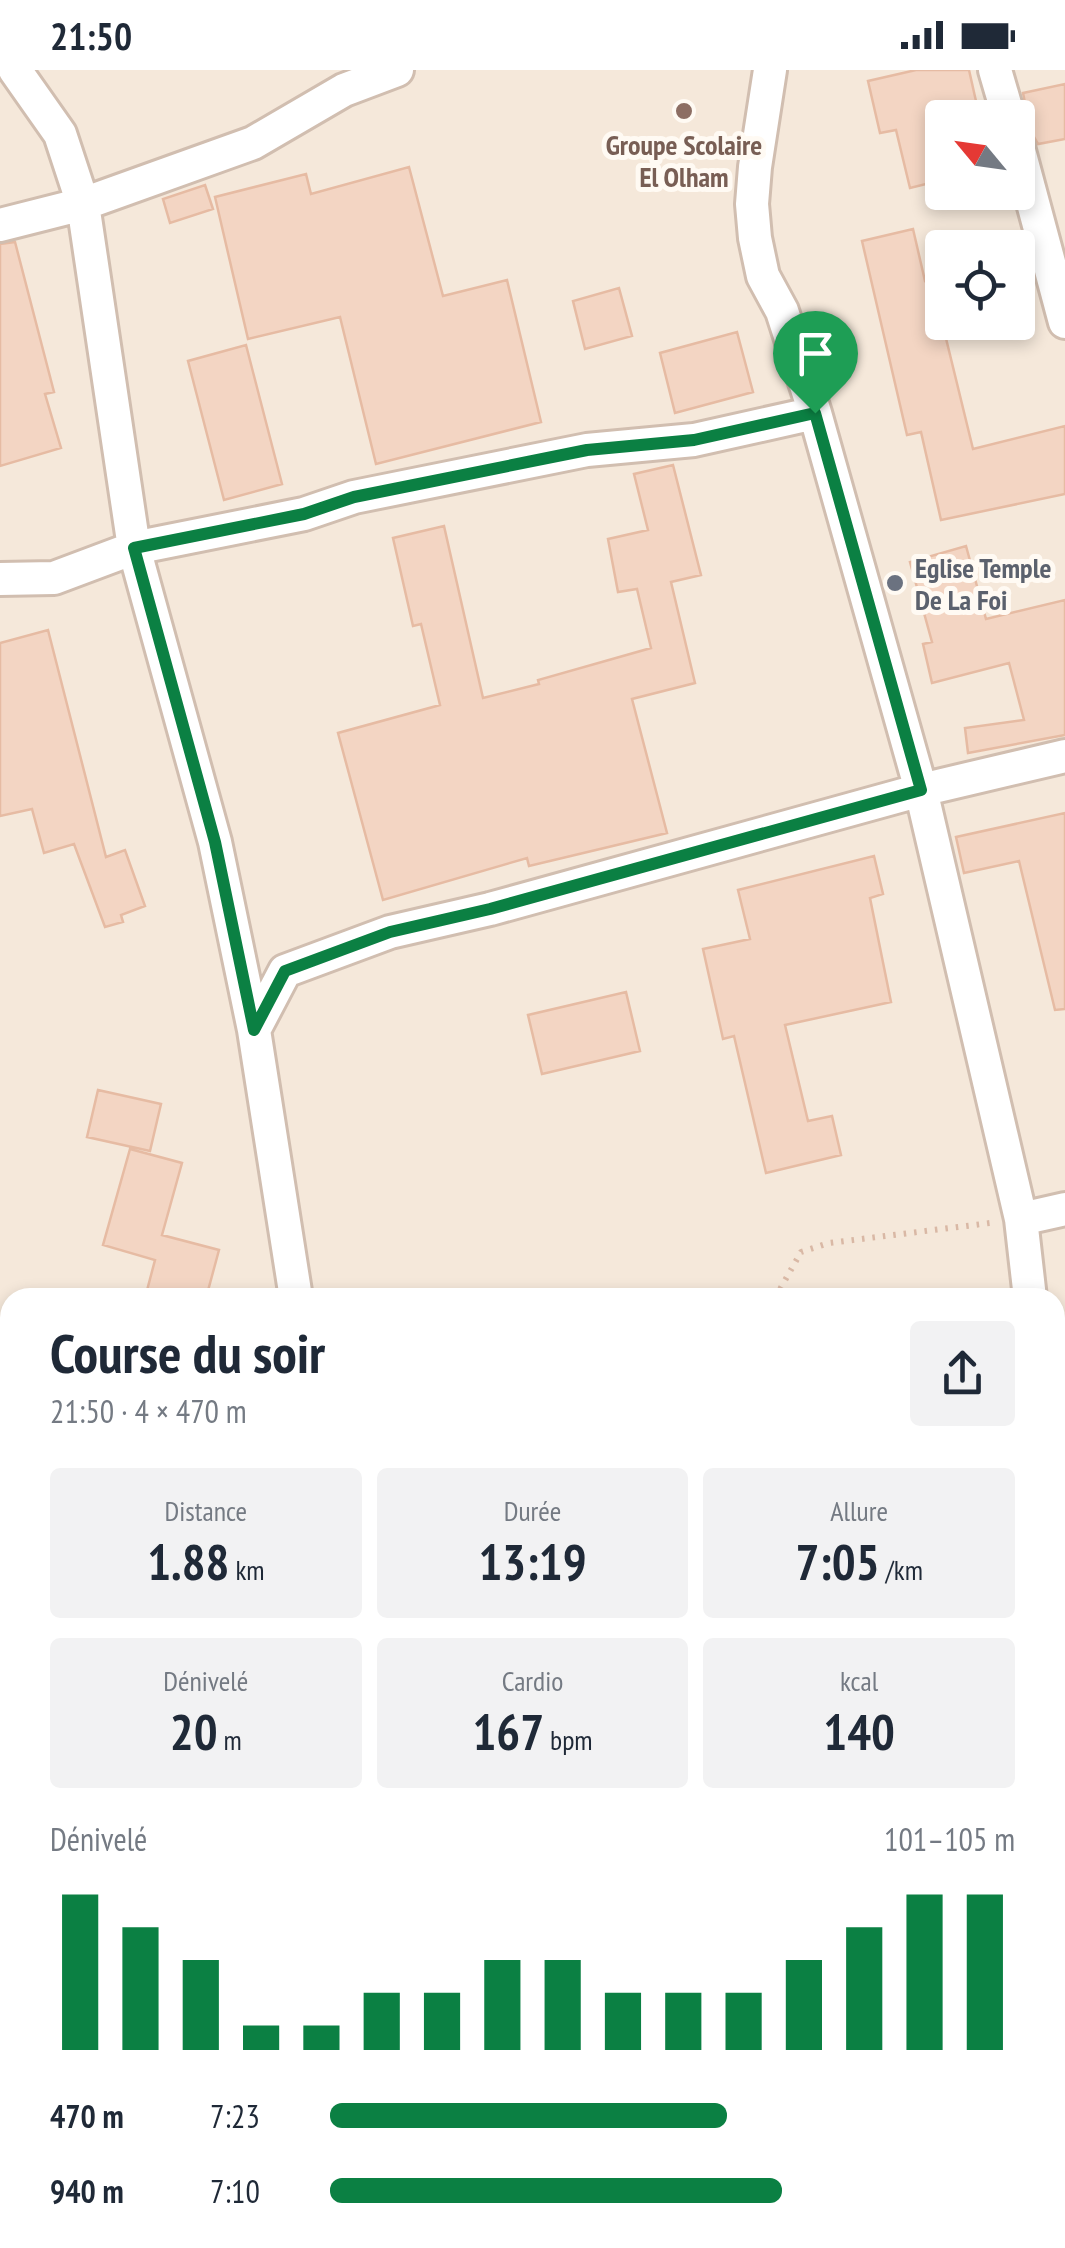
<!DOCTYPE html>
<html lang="fr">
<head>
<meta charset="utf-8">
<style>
	:root { --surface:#fff; --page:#f2f2f3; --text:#1f2937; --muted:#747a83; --accent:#0b8043 }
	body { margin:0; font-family:"PT Sans Narrow",sans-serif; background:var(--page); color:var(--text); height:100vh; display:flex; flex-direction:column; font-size:38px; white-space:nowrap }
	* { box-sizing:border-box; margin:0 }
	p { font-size:32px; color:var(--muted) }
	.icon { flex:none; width:55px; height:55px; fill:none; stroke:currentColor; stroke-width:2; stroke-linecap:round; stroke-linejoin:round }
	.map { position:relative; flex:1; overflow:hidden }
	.details { position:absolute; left:0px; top:1218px; width:1065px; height:962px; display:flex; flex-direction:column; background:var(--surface); border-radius:30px 30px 0 0; box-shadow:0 5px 15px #0003 }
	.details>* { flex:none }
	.needle { width:65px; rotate:299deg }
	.controls { position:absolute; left:925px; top:30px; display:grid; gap:20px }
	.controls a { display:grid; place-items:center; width:110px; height:110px; border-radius:10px; background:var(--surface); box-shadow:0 5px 15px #0003; font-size:50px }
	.pin { position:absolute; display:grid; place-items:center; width:85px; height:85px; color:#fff; margin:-102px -42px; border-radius:50% 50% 50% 0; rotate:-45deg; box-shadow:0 0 10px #0007 }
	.pin .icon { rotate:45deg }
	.round { display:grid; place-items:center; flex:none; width:105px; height:105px; border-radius:10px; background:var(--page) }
	.summary { display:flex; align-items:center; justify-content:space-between; height:170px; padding:0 50px }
	h1 { font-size:55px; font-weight:600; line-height:75px }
	.figures { display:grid; grid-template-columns:repeat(3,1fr); gap:15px; height:170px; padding:10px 50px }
	.figures div { display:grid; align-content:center; border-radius:10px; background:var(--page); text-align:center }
	.figures b { font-size:50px; font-weight:600 }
	.figures small { font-size:28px; font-weight:400 }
	.figures p { font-size:28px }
	.chart { height:280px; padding:20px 50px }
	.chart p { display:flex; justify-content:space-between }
	.chart svg { width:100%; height:180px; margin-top:10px; stroke:var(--accent); stroke-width:6 }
	ul { padding:0 50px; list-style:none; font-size:32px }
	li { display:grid; grid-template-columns:160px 120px 1fr; align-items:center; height:75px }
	li i { height:25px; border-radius:12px; background:var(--accent) }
	.status { display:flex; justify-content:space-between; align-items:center; height:70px; padding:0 50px; background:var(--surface); direction:ltr }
	.status svg { height:28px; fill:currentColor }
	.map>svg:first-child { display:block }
</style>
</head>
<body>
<div class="status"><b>21:50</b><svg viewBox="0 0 49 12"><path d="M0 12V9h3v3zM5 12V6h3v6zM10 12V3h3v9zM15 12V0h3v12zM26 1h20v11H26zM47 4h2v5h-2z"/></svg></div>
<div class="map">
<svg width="1065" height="2178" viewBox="0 0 1065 2178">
	<rect width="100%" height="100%" fill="#fdf6ec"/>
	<path fill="#f5e8da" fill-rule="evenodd" d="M0 0H1065V1733L1055 1752V1228H10V2170H832L828 2178H0ZM942 48H1018V122H942ZM942 178H1018V252H942Z"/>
	<path fill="#d8ecc9" d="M1065 1733V2178H828L832 2170H1055V1752Z"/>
	<path fill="#f3d5c3" stroke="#e6bba3" stroke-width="2.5" d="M916 0H969L978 40 942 48V110L910 118 896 60 880 63 868 11Z
		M1065 14V69L1038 74 1031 62 1023 23Z
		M409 97 443 226 507 210 541 352 376 394 340 247 248 269 215 127 306 104 311 124Z
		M205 115 213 139 170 153 163 129Z
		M913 159 925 211 942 207V252L973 379 1065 356V424L941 450 921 362 907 365 862 171Z
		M15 172 54 322 45 324 61 378 0 396V174Z
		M619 218 632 266 585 279 573 231Z
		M737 262 753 322 675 343 660 283Z
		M246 275 282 414 224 430 188 291Z
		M673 395 701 505 671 512 695 613 632 629 667 763 529 796 527 788 383 830 338 663 440 635 421 554 413 556 393 468 444 456 483 628 539 614 538 610 651 578 637 519 618 522 608 469 648 460 634 404Z
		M966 476 986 549 1065 530V665L968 683 965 658 1024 650 1009 593 932 613 923 574 932 572 910 492Z
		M48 560 106 787 125 780 145 836 121 845 123 852 105 857 74 774 44 783 32 739 0 746V573Z
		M1065 743V939L1055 940 1019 791 964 803 956 767Z
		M874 786 883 824 870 828 891 932 785 955 808 1051 832 1046 841 1085 766 1103 734 966 723 969 703 879 750 869 738 820Z
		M626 922 640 981 542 1004 528 945Z
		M98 1020 161 1034 150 1081 87 1067Z
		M130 1079 182 1093 162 1165 219 1180 206 1228H145L155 1190 103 1175Z"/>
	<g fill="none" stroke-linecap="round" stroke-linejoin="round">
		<g stroke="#d1beb0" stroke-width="38">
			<path id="minor" d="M15 0 60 64 83 134 134 478 215 772 254 960 296 1228
				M770 0 755 97 752 134 755 168 763 206 782 241 815 343 921 720 1021 1149 1030 1228
				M995 0 1009 48
				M1018 77 1065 252
				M0 155 83 134 253 73 344 20 397 0
				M0 509 54 508 134 478 304 444 354 427 587 380 694 370 815 343
				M254 960 285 901 390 862 490 839 921 720 1065 686
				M1021 1149 1065 1139
				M0 1338 10 1343
				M1055 1373 1065 1395
				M0 1767 10 1772
				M0 1942 10 1922
				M0 2071 10 2077
				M173 2170 187 2178
				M736 2170 743 2174"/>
		</g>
		<path stroke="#d9b8a5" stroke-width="6" stroke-dasharray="2.5 8" stroke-linecap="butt" d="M775 1228 801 1182 829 1173 990 1153
			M1055 1444 1064 1427"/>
		<use href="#minor" stroke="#fff" stroke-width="32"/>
	</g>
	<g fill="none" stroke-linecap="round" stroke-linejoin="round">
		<g stroke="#fff" stroke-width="20">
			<path id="route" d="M815 343 921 720 490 839 390 862 285 901 254 960 215 772 134 478 304 444 354 427 587 380 694 370Z"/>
		</g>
		<use href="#route" stroke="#0b8043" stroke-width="12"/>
	</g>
	<circle fill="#8d6e63" stroke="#fffaf3" stroke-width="4" cx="684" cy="41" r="10"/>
	<circle fill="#6b7280" stroke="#fffaf3" stroke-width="4" cx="895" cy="513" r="10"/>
	<g text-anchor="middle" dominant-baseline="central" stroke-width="10" stroke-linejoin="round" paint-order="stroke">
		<g font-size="28" font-weight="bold" fill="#785e54" stroke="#fffaf3">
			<text x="684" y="74">Groupe Scolaire<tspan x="684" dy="32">El Olham</tspan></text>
		</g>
		<g font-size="28" font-weight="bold" fill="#5b616d" stroke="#fffaf3" text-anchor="start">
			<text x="915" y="497">Eglise Temple<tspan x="915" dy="32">De La Foi</tspan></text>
		</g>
	</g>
</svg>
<div class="controls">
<a><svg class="needle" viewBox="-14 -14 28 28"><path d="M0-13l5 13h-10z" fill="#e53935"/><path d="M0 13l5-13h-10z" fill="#747a83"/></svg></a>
<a><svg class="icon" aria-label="locate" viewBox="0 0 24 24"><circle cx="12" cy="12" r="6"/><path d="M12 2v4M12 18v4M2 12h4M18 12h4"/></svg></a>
</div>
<div class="pin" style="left:815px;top:343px;background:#1e9e55"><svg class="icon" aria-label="arrive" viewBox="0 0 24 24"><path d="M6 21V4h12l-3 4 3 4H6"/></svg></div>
<section class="details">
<div class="summary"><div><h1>Course du soir</h1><p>21:50 · 4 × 470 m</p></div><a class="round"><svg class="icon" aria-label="share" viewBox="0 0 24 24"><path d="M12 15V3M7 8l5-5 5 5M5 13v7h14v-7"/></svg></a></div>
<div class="figures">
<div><p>Distance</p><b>1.88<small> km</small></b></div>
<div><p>Durée</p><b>13:19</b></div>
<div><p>Allure</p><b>7:05<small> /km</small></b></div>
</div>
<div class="figures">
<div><p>Dénivelé</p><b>20<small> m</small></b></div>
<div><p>Cardio</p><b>167<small> bpm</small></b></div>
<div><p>kcal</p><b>140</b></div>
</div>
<div class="chart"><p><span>Dénivelé</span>101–105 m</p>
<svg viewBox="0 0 160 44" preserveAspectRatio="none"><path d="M5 44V6M15 44V14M25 44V22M35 44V38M45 44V38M55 44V30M65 44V30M75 44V22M85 44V22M95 44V30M105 44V30M115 44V30M125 44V22M135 44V14M145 44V6M155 44V6"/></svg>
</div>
<ul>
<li><b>470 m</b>7:23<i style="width:58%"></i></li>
<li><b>940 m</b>7:10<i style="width:66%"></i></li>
</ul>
</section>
</div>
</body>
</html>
